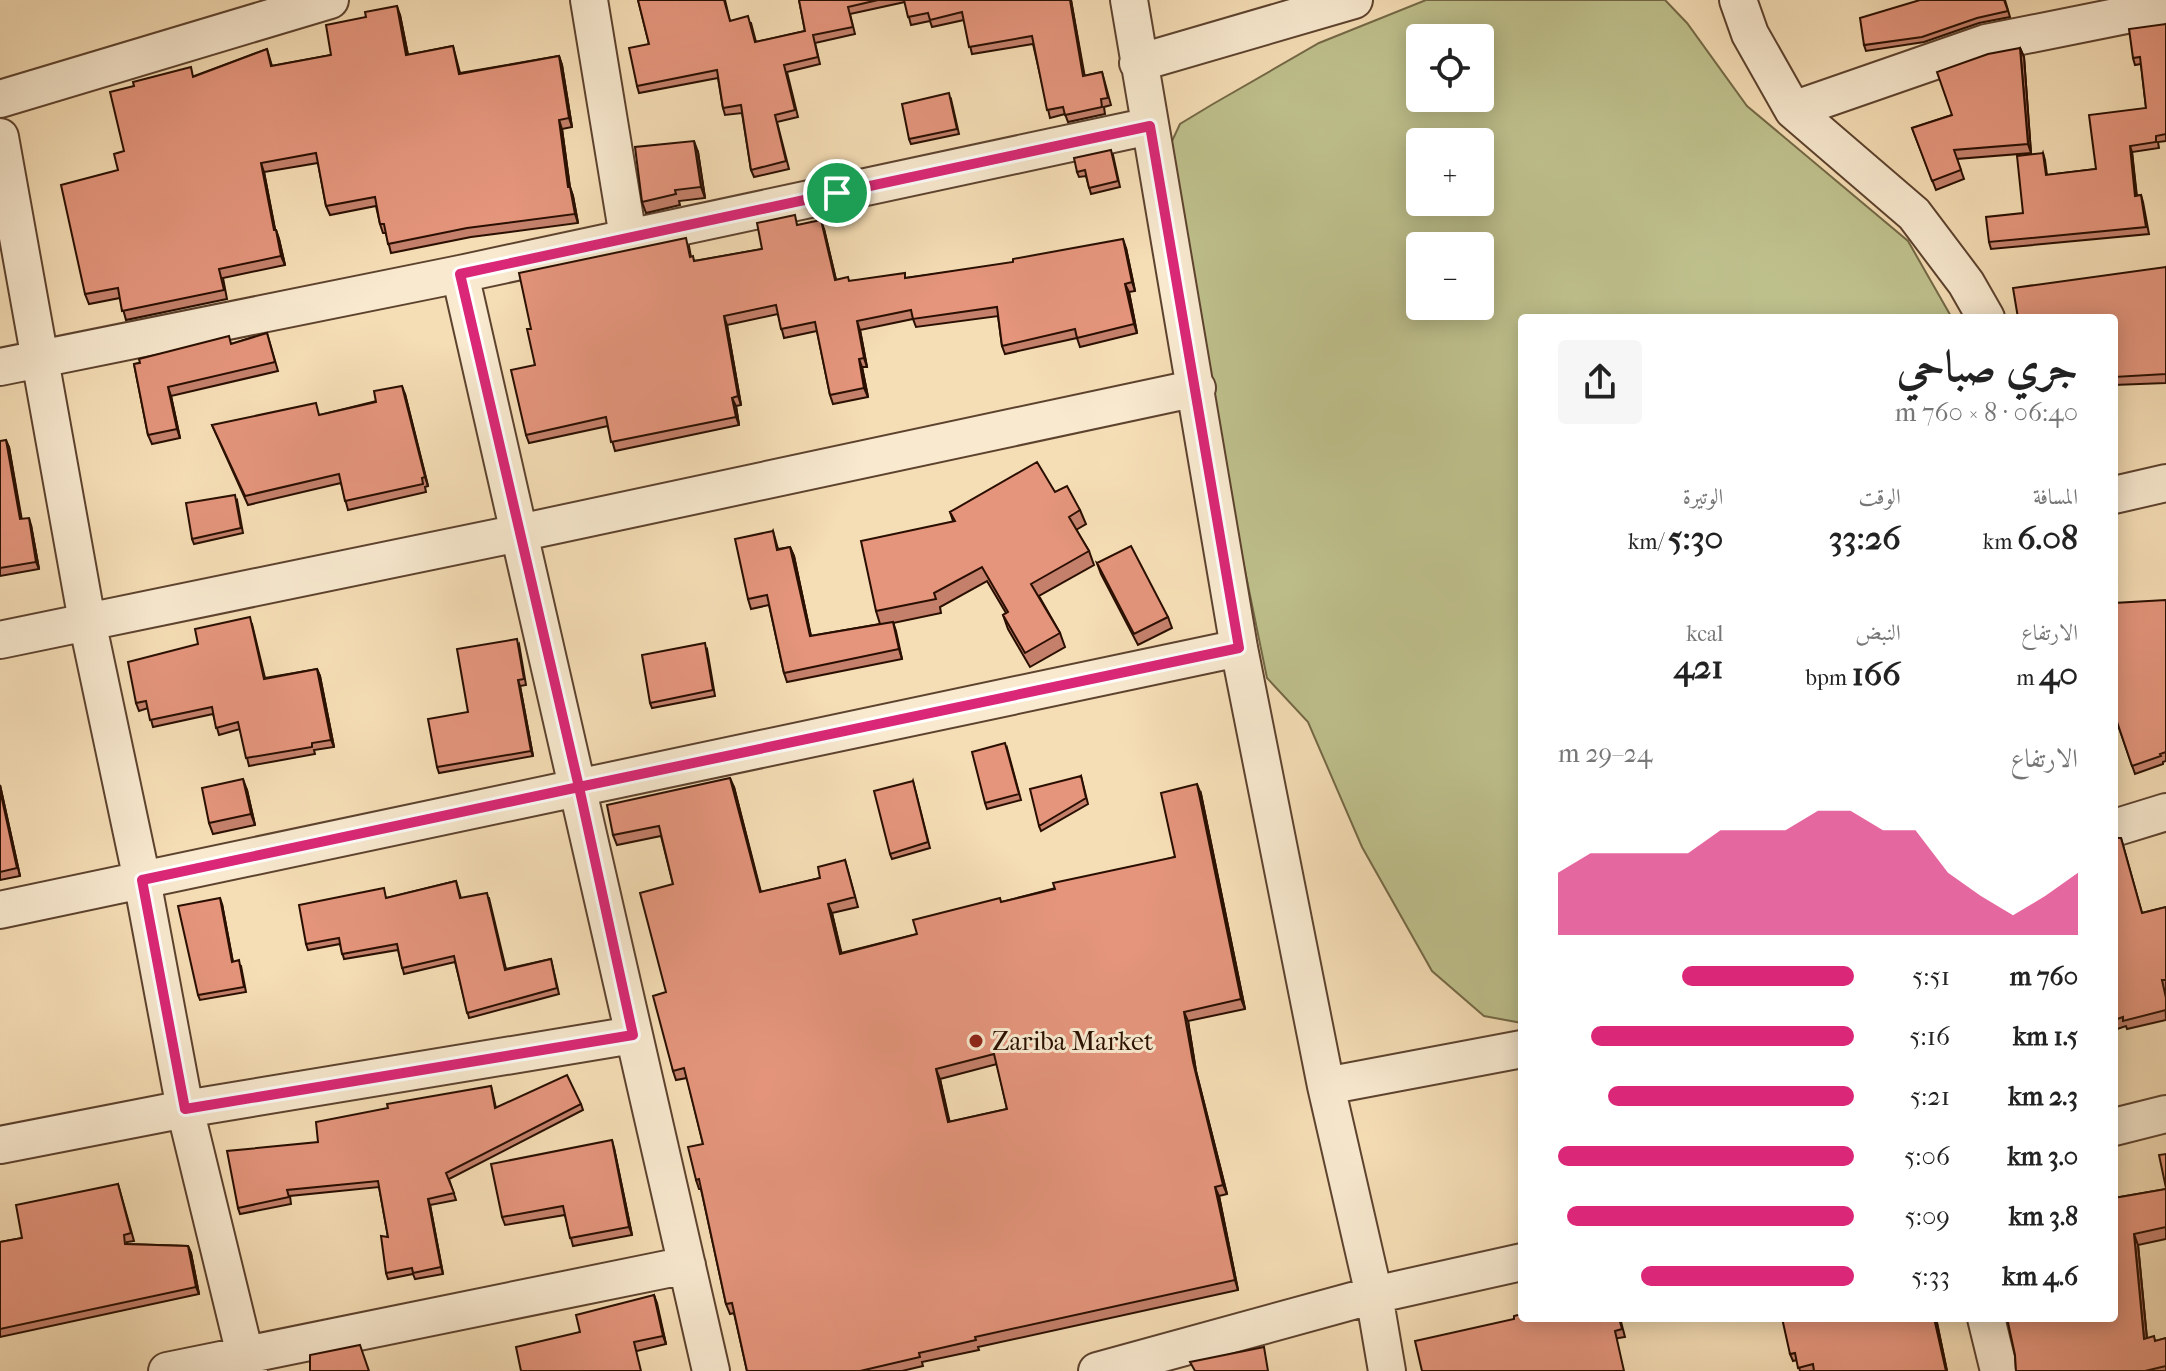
<!DOCTYPE html>
<html lang="ar">
<head>
<meta charset="utf-8">
<style>
	:root { --surface:#fff; --page:#f6f6f6; --text:#222; --muted:#767676; --accent:#db2777 }
	body { margin:0; font-family:"IM FELL French Canon",Amiri,serif; background:var(--page); color:var(--text); direction:rtl; height:100vh; display:flex; flex-direction:column; font-size:30px; white-space:nowrap }
	* { box-sizing:border-box; margin:0 }
	p { font-size:26px; color:var(--muted) }
	.icon { flex:none; width:44px; height:44px; fill:none; stroke:currentColor; stroke-width:2; stroke-linecap:round; stroke-linejoin:round }
	.map { position:relative; flex:1; overflow:hidden; direction:ltr }
	.panel { position:absolute; left:1518px; top:314px; width:600px; height:1008px; display:flex; flex-direction:column; background:var(--surface); border-radius:8px; box-shadow:0 4px 20px #0003; direction:rtl }
	.panel>* { flex:none }
	.fabs { position:absolute; left:1406px; top:24px; display:grid; gap:16px }
	.fabs a { display:grid; place-items:center; width:88px; height:88px; border-radius:8px; background:var(--surface); box-shadow:0 4px 20px #0003; font-size:40px }
	.pin { position:absolute; display:grid; place-items:center; width:68px; height:68px; color:#fff; margin:-34px; border:4px solid #fff; border-radius:50%; box-shadow:0 2px 8px #0007 }
	.round { display:grid; place-items:center; flex:none; width:84px; height:84px; border-radius:8px; background:var(--page) }
	.headline { display:flex; align-items:center; justify-content:space-between; height:136px; padding:0 40px }
	h1 { font-size:44px; font-weight:800; line-height:60px }
	.metrics { display:grid; grid-template-columns:repeat(3,1fr); gap:12px; height:136px; padding:8px 40px }
	.metrics div { display:grid; align-content:center }
	.metrics b { font-size:34px; font-weight:800 }
	.metrics small { font-size:22px; font-weight:400 }
	.metrics p { font-size:22px }
	.chart { height:224px; padding:16px 40px }
	.chart p { display:flex; justify-content:space-between }
	.chart svg { width:100%; height:144px; margin-top:8px; fill:var(--accent); opacity:.7 }
	ul { padding:0 40px; list-style:none; font-size:26px }
	li { display:grid; grid-template-columns:128px 96px 1fr; align-items:center; height:60px }
	li i { height:20px; border-radius:10px; background:var(--accent) }
	.map>svg:first-child { display:block }
</style>
</head>
<body>
<div class="map">
<svg width="2166" height="1371" viewBox="0 0 2166 1371">
	<rect width="100%" height="100%" fill="#f5ddb5"/>
	<filter id="stains"><feTurbulence type="fractalNoise" baseFrequency=".0025" numOctaves="4"/><feColorMatrix values="0 0 0 0 .2 0 0 0 0 .09 0 0 0 0 .02 0 0 0 .5 -.17"/></filter>
	<radialGradient id="worn" r=".72"><stop offset=".6" stop-color="#630" stop-opacity="0"/><stop offset="1" stop-color="#630" stop-opacity=".3"/></radialGradient>
	<path fill="#bec08c" stroke="#746846" stroke-width="2" fill-rule="evenodd" d="M1426 0H1665L1687 23 1747 106 1908 241 1952 318H1522V1023L1484 1016 1432 971 1362 847 1308 722 1267 678 1204 371 1164 158 1180 124 1213 104 1319 43ZM1420 38H1480V98H1420ZM1420 142H1480V202H1420ZM1420 246H1480V306H1420Z"/>
	<g fill="none" stroke-linecap="round" stroke-linejoin="round">
		<g stroke="#5d422e" stroke-width="40">
			<path id="minor" d="M589 0 628 237
				M1129 0 1239 648 1326 1086 1374 1295 1387 1371
				M1738 0 1750 34 1793 110 1914 214 1966 283 1986 318
				M1138 63 1354 0
				M0 99 330 0
				M1793 110 1986 43 2166 7
				M0 137 87 621 142 880 185 1109 249 1371
				M460 274 519 533 1197 388
				M0 367 460 274 1150 126
				M2114 495 2166 483
				M0 640 519 533 711 1371
				M2114 828 2166 812
				M0 910 1239 648
				M1326 1086 1522 1049
				M2114 1127 2166 1114
				M0 1145 185 1109 633 1035
				M1986 1318 1999 1371
				M167 1371 687 1265
				M1097 1371 1374 1295 1522 1262"/>
		</g>
		<use href="#minor" stroke="#f8e9cf" stroke-width="36"/>
	</g>
	<path fill="#c4806b" stroke="#2a0f01" stroke-width="2" fill-rule="evenodd" d="M638 0H725L730 21 751 23 756 42 805 31 799 0H1071L1084 76 1102 72 1111 105 1104 107 1105 114 1068 122 1065 114 1050 118 1033 44 972 54 964 20 932 27 930 21 911 25 905 2 850 14 855 34 815 43 820 64 787 72 798 117 777 122 789 169 754 177 751 170 742 113 725 115 723 108 718 78 639 93 637 86 649 44Z
		M2005 0 2010 17 1979 23 1924 42 1866 51 1864 45Z
		M400 15 408 55 453 46 460 73 559 56 562 65 572 127 562 129 570 187 573 196 578 223 471 237 391 253 386 233H383L380 224 376 206 330 215 326 206 318 163 264 172 275 230H276L279 239 285 265 223 278 227 299 126 320 120 298 89 304 85 294 118 170 124 151 194 76 267 49 272 66 331 55Z
		M2166 24V141L2158 142 2159 148 2132 152 2137 196 2141 195 2143 202 2149 234 1991 249 1989 242 2023 213 2043 153 2045 160 2047 175 2096 169 2146 108 2141 64 2135 65 2133 58Z
		M2020 48 2024 57 2031 153 1957 159 1964 179 1936 190 1912 128 1952 115Z
		M951 99 959 134 911 144 909 139Z
		M698 152 705 198 679 201 680 205 646 213 642 202Z
		M1113 155 1120 187 1091 194 1086 176 1079 177 1077 172Z
		M799 225 824 229 836 280 849 281 906 278 1126 248 1135 291 1129 292 1137 333 1080 347 1077 338 1005 354 1002 346 998 316 916 327 913 319 860 330 867 367H862L868 397 833 404 830 395 817 331 784 338 778 314 727 325 741 405 736 406 739 425 615 451 608 426 529 443 526 435 535 365 531 329 689 246 691 257 695 261 762 249Z
		M2166 267V383L2114 385V318Z
		M267 333 278 371 171 396 180 438 152 444 148 435 134 364 231 344Z
		M405 394 428 486 425 487 426 492 348 510 341 483 248 505 212 425 320 415Z
		M0 441 9 447 21 519 31 525 39 569 0 576Z
		M1055 492 1080 510 1086 524 1076 530 1089 551 1094 565 1039 596 1060 633 1065 647 1030 667 1008 629 1003 615 1006 613 987 581 940 607 941 613 893 623 902 659 787 682 784 673 769 605 751 609 748 599 773 531 778 549 790 547 794 556 811 636 880 624 876 611 953 521 950 512Z
		M237 500 243 533 194 544 192 539Z
		M1097 563 1168 617 1172 628 1138 645 1101 574Z
		M2166 600V761L2163 762V764L2135 774 2114 713Z
		M252 624 265 678 317 669 320 676 334 747 314 750 315 754 249 766 240 729 219 735 213 714 153 727 148 708 139 711 136 703 198 644Z
		M519 644 526 685 520 686 533 756 439 773 437 767 468 712Z
		M707 649 715 696 652 708 650 703Z
		M1007 748 1021 800 987 809 985 803Z
		M1081 776 1088 804 1041 831 1039 826Z
		M913 781 930 848 892 859 890 854Z
		M0 785 20 876 0 880Z
		M734 787 761 892 820 878 845 860 858 907 832 913 841 953 917 934 1002 902 1175 857 1201 794 1245 1009 1188 1021 1196 1071 1227 1194 1219 1196 1238 1290 978 1347 979 1350 922 1362 923 1366 902 1371H747L734 1313 730 1314 726 1304 701 1189H699L696 1180 703 1144 687 1078 676 1080 673 1071 666 992 673 884 661 836 617 845 613 835ZM997 1064 1007 1109 949 1122 940 1079Z
		M247 790 255 825 213 834 209 823Z
		M2114 838H2121L2142 913 2166 907V989H2165L2166 1020 2127 1029 2126 1026 2114 1030Z
		M456 881 461 898H489L506 969 551 959 559 994 469 1018 455 962 404 974 398 950 344 959 340 944 308 950 306 944 387 898Z
		M222 904 233 962 241 966 246 992 200 1000 198 995Z
		M491 1086 496 1108 581 1104 583 1110 449 1179 456 1200 430 1205 443 1274 415 1279 413 1274 388 1279 386 1273 388 1237 379 1187 290 1196 291 1204 240 1214 238 1208 318 1142Z
		M614 1148 632 1235 573 1246 565 1215 505 1225 502 1217Z
		M118 1184 134 1241 127 1242V1244L188 1246 191 1253 199 1294 0 1337V1242L22 1238Z
		M2166 1189V1239L2138 1245 2147 1338 2156 1341 2166 1338V1371H2016L2015 1355 2114 1198Z
		M654 1295 666 1344 637 1351 580 1332Z
		M1620 1318 1625 1337 1422 1371Z
		M1936 1318 1947 1371H1800L1797 1360 1793 1361 1790 1354Z"/>
	<path fill="#a06857" stroke="#2a0f01" stroke-width="2" d="M1070 0H1071L1086 83 1083 76Z
		M397 6 400 15 410 65 406 55Z
		M2020 48 2024 57 2031 153 2028 144Z
		M559 56 562 65 572 127 569 118Z
		M559 120 562 129 571 196 568 187Z
		M694 141 698 152 705 198 701 187Z
		M2130 146 2132 152 2137 202 2135 196Z
		M261 163 264 172 277 239 274 230Z
		M570 187 573 196 578 223 575 214Z
		M821 220 824 229 838 288 835 280Z
		M276 230 279 239 285 265 281 256Z
		M1123 239 1126 248 1135 291 1132 282Z
		M1125 284 1129 292 1137 333 1134 324Z
		M724 316 727 325 741 405 738 396Z
		M857 321 860 330 867 367 864 358Z
		M859 359 862 367 868 397 864 388Z
		M402 386 405 394 428 486 425 477Z
		M168 387 171 396 180 438 177 429Z
		M732 398 736 406 739 425 736 417Z
		M6 440 9 447 23 526 20 519Z
		M29 518 31 525 39 569 36 562Z
		M790 547 794 556 813 646 810 636Z
		M893 622 896 631 902 659 899 649Z
		M317 669 320 676 334 747 331 740Z
		M518 680 520 686 533 756 531 751Z
		M730 778 734 787 763 902 760 892Z
		M243 779 247 790 255 825 251 814Z
		M1197 784 1201 794 1245 1009 1241 999Z
		M0 785 20 876 0 790Z
		M220 898 222 904 234 968 232 962Z
		M828 904 832 913 844 963 840 954Z
		M1184 1012 1188 1021 1196 1071 1227 1194 1223 1185 1193 1062Z
		M936 1069 940 1079 952 1132 948 1122Z
		M612 1140 614 1148 632 1235 629 1227Z
		M1215 1187 1219 1196 1238 1290 1235 1280Z
		M428 1199 430 1205 443 1274 441 1267Z
		M2134 1234 2138 1245 2148 1350 2144 1339Z
		M188 1246 191 1253 199 1294 196 1287Z
		M654 1295 657 1303 666 1344 663 1336Z
		M1934 1318H1936L1947 1371H1946Z"/>
	<path fill="#e4957c" stroke="#2a0f01" stroke-width="2" fill-rule="evenodd" d="M638 0H724L730 21 748 16 755 42 805 31 799 0H878L848 7 853 27 813 35 818 57 784 65 795 110 775 115 786 161 751 170 741 105 723 108 717 70 637 86 629 48 649 44Z
		M904 0H1070L1083 76 1102 72 1108 98 1101 99 1102 107 1065 115 1063 107 1047 110 1032 36 969 47 962 12 930 20 928 13 908 17Z
		M1920 0H2004L2008 11 1977 18 1922 37 1864 45 1860 18Z
		M397 6 406 55 453 46 459 74 559 56 569 118 559 120 568 187H570L575 214 467 228 388 244 384 224H380L375 197 326 206 316 153 261 163 274 230H276L281 256 219 269 224 290 122 311 118 288 85 294 61 185 118 170 114 154 124 151 110 92 134 86 133 82 191 67 193 77 267 49 271 66 331 55 326 25 366 17 365 12Z
		M2166 24V134L2156 136V142L2130 146 2135 196 2141 195 2146 227 1989 242 1986 217 2023 213 2017 156 2043 153 2046 175 2096 169 2089 115 2146 108 2140 57 2133 58 2129 29Z
		M2020 48 2028 144 1954 150 1961 170 1932 181 1912 128 1952 115 1937 72 1988 54Z
		M949 93 957 129 909 139 902 104Z
		M694 141 701 187 675 190 676 194 642 202 635 147Z
		M1111 150 1118 181 1089 188 1085 170 1077 172 1074 158Z
		M795 215 797 225 821 220 835 280 848 277 849 281 905 273V278L1013 262V259L1123 239 1132 282 1125 284 1134 324 1077 338 1075 329 1002 346 997 307 913 319 911 310 857 321 864 358 859 359 864 388 830 395 815 322 781 329 776 305 724 316 738 396 732 398 736 417 611 442 606 417 526 435 511 370 535 365 527 329H531L519 273 686 238 690 257 693 256 694 261 762 249 757 223Z
		M2166 267V374L2114 377V318H2018L2013 288Z
		M267 333 275 362 168 387 177 429 148 435 134 364 140 363 139 359 229 336 231 344Z
		M402 386 425 477 422 478 423 484 345 501 339 474 245 496 212 425 316 403 319 415 376 402 374 391Z
		M6 440 20 519 29 518 36 562 0 568V441Z
		M1037 462 1055 492 1067 486 1080 510 1069 517 1089 551 1031 584 1060 633 1025 653 1003 615 1008 612 982 567 934 593 936 599 876 611 861 541 955 521 950 512Z
		M235 495 241 528 192 539 186 503Z
		M773 531 777 550 790 547 810 636 893 622 899 649 784 673 767 595 748 599 735 539Z
		M1131 546 1168 617 1134 634 1097 563Z
		M2166 600V752L2160 754 2161 756 2132 766 2114 713V603Z
		M250 617 264 679 317 669 331 740 312 743V747L246 758 238 722 216 728 212 707 150 720 146 701 136 703 128 662 198 644 195 629Z
		M517 639 524 679 518 680 531 751 437 767 428 719 468 712 457 649Z
		M705 643 713 690 650 703 642 655Z
		M1005 743 1019 794 985 803 972 752Z
		M1081 776 1086 798 1039 826 1030 789Z
		M730 778 760 892 820 878 818 867 845 860 855 897 828 904 840 954 917 934 913 920 1000 898 1001 902 1055 889 1053 883 1175 857 1161 793 1197 784 1241 999 1184 1012 1193 1062 1223 1185 1215 1187 1235 1280 975 1337 976 1340 919 1353 920 1357 860 1371H747L732 1303 726 1304 699 1179 696 1180 688 1147 703 1144 684 1068 673 1071 653 996 666 992 640 893 673 884 659 826 613 835 607 805ZM994 1054 1007 1109 948 1122 936 1069Z
		M243 779 251 814 209 823 202 788Z
		M913 781 928 842 890 854 874 791Z
		M0 790 17 868 0 872Z
		M2114 838H2121L2142 913 2166 907V980H2162L2166 998V1010L2123 1021V1017L2114 1020Z
		M456 881 460 898 487 893 505 970 551 959 557 988 467 1013 454 956 402 968 397 944 342 954 339 938 306 944 299 905 384 888 386 898Z
		M220 898 232 962 239 960 244 987 198 995 178 906Z
		M567 1075 581 1104 446 1173 454 1193 428 1199 441 1267 413 1273 412 1268 386 1273 381 1236 388 1237 378 1181 287 1190 289 1197 238 1208 227 1151 318 1142 316 1122 388 1108 387 1104 491 1086 495 1108Z
		M612 1140 629 1227 570 1238 563 1206 502 1217 491 1164Z
		M2166 1154V1188L2159 1155Z
		M118 1184 131 1233 124 1235 125 1244 188 1246 196 1287 0 1329V1242L22 1238 16 1205Z
		M2166 1189V1227L2134 1234 2144 1339 2154 1336 2155 1341 2166 1338V1366L2145 1371H2016L2015 1355 2007 1318H2114V1198Z
		M654 1295 663 1336 634 1342 641 1371H521L516 1347 580 1332 576 1315Z
		M1522 1314V1318H1619L1622 1329 1615 1331 1624 1371H1422L1415 1341 1514 1319V1316Z
		M1782 1318H1934L1946 1371H1814L1813 1364 1798 1368 1795 1353 1790 1354Z
		M360 1345 369 1371H310V1355Z
		M1264 1347 1268 1371H1195L1190 1362Z"/>
	<g fill="none" stroke-linecap="round" stroke-linejoin="round">
		<g stroke="#fff" stroke-width="16">
			<path id="route" d="M837 193 460 274 579 787 142 880 185 1109 633 1035 579 787 1239 648 1150 126 837 193"/>
		</g>
		<use href="#route" stroke="#db2777" stroke-width="10"/>
	</g>
	<circle fill="#8f2418" stroke="#f8e9cf" stroke-width="3" cx="976" cy="1041" r="8"/>
	<g text-anchor="middle" dominant-baseline="central" stroke-width="6" stroke-linejoin="round" paint-order="stroke">
		<g font-size="26" fill="#2a0f01" stroke="#f8e9cf" text-anchor="start">
			<text x="992" y="1041">Zariba Market</text>
		</g>
	</g>
	<rect width="100%" height="100%" filter="url(#stains)"/>
	<rect width="100%" height="100%" fill="url(#worn)"/>
</svg>
<div class="fabs">
<a><svg class="icon" aria-label="locate" viewBox="0 0 24 24"><circle cx="12" cy="12" r="6"/><path d="M12 2v4M12 18v4M2 12h4M18 12h4"/></svg></a>
<a>+</a>
<a>−</a>
</div>
<div class="pin" style="left:837px;top:193px;background:#1e9e55"><svg class="icon" aria-label="arrive" viewBox="0 0 24 24"><path d="M6 21V4h12l-3 4 3 4H6"/></svg></div>
<section class="panel">
<div class="headline"><div><h1>جري صباحي</h1><p>06:40 · 8 × 760 m</p></div><a class="round"><svg class="icon" aria-label="share" viewBox="0 0 24 24"><path d="M12 15V3M7 8l5-5 5 5M5 13v7h14v-7"/></svg></a></div>
<div class="metrics">
<div><p>المسافة</p><b>6.08<small> km</small></b></div>
<div><p>الوقت</p><b>33:26</b></div>
<div><p>الوتيرة</p><b>5:30<small> /km</small></b></div>
</div>
<div class="metrics">
<div><p>الارتفاع</p><b>40<small> m</small></b></div>
<div><p>النبض</p><b>166<small> bpm</small></b></div>
<div><p>kcal</p><b>421</b></div>
</div>
<div class="chart"><p><span>الارتفاع</span>24–29 m</p>
<svg viewBox="0 0 160 44" preserveAspectRatio="none"><path d="M0 44V25L10 19L20 19L30 19L40 19L50 12L60 12L70 12L80 6L90 6L100 12L110 12L120 25L130 32L140 38L150 32L160 25V44z"/></svg>
</div>
<ul>
<li><b>760 m</b>5:51<i style="width:58%"></i></li>
<li><b>1.5 km</b>5:16<i style="width:89%"></i></li>
<li><b>2.3 km</b>5:21<i style="width:83%"></i></li>
<li><b>3.0 km</b>5:06<i style="width:100%"></i></li>
<li><b>3.8 km</b>5:09<i style="width:97%"></i></li>
<li><b>4.6 km</b>5:33<i style="width:72%"></i></li>
</ul>
</section>
</div>
</body>
</html>
